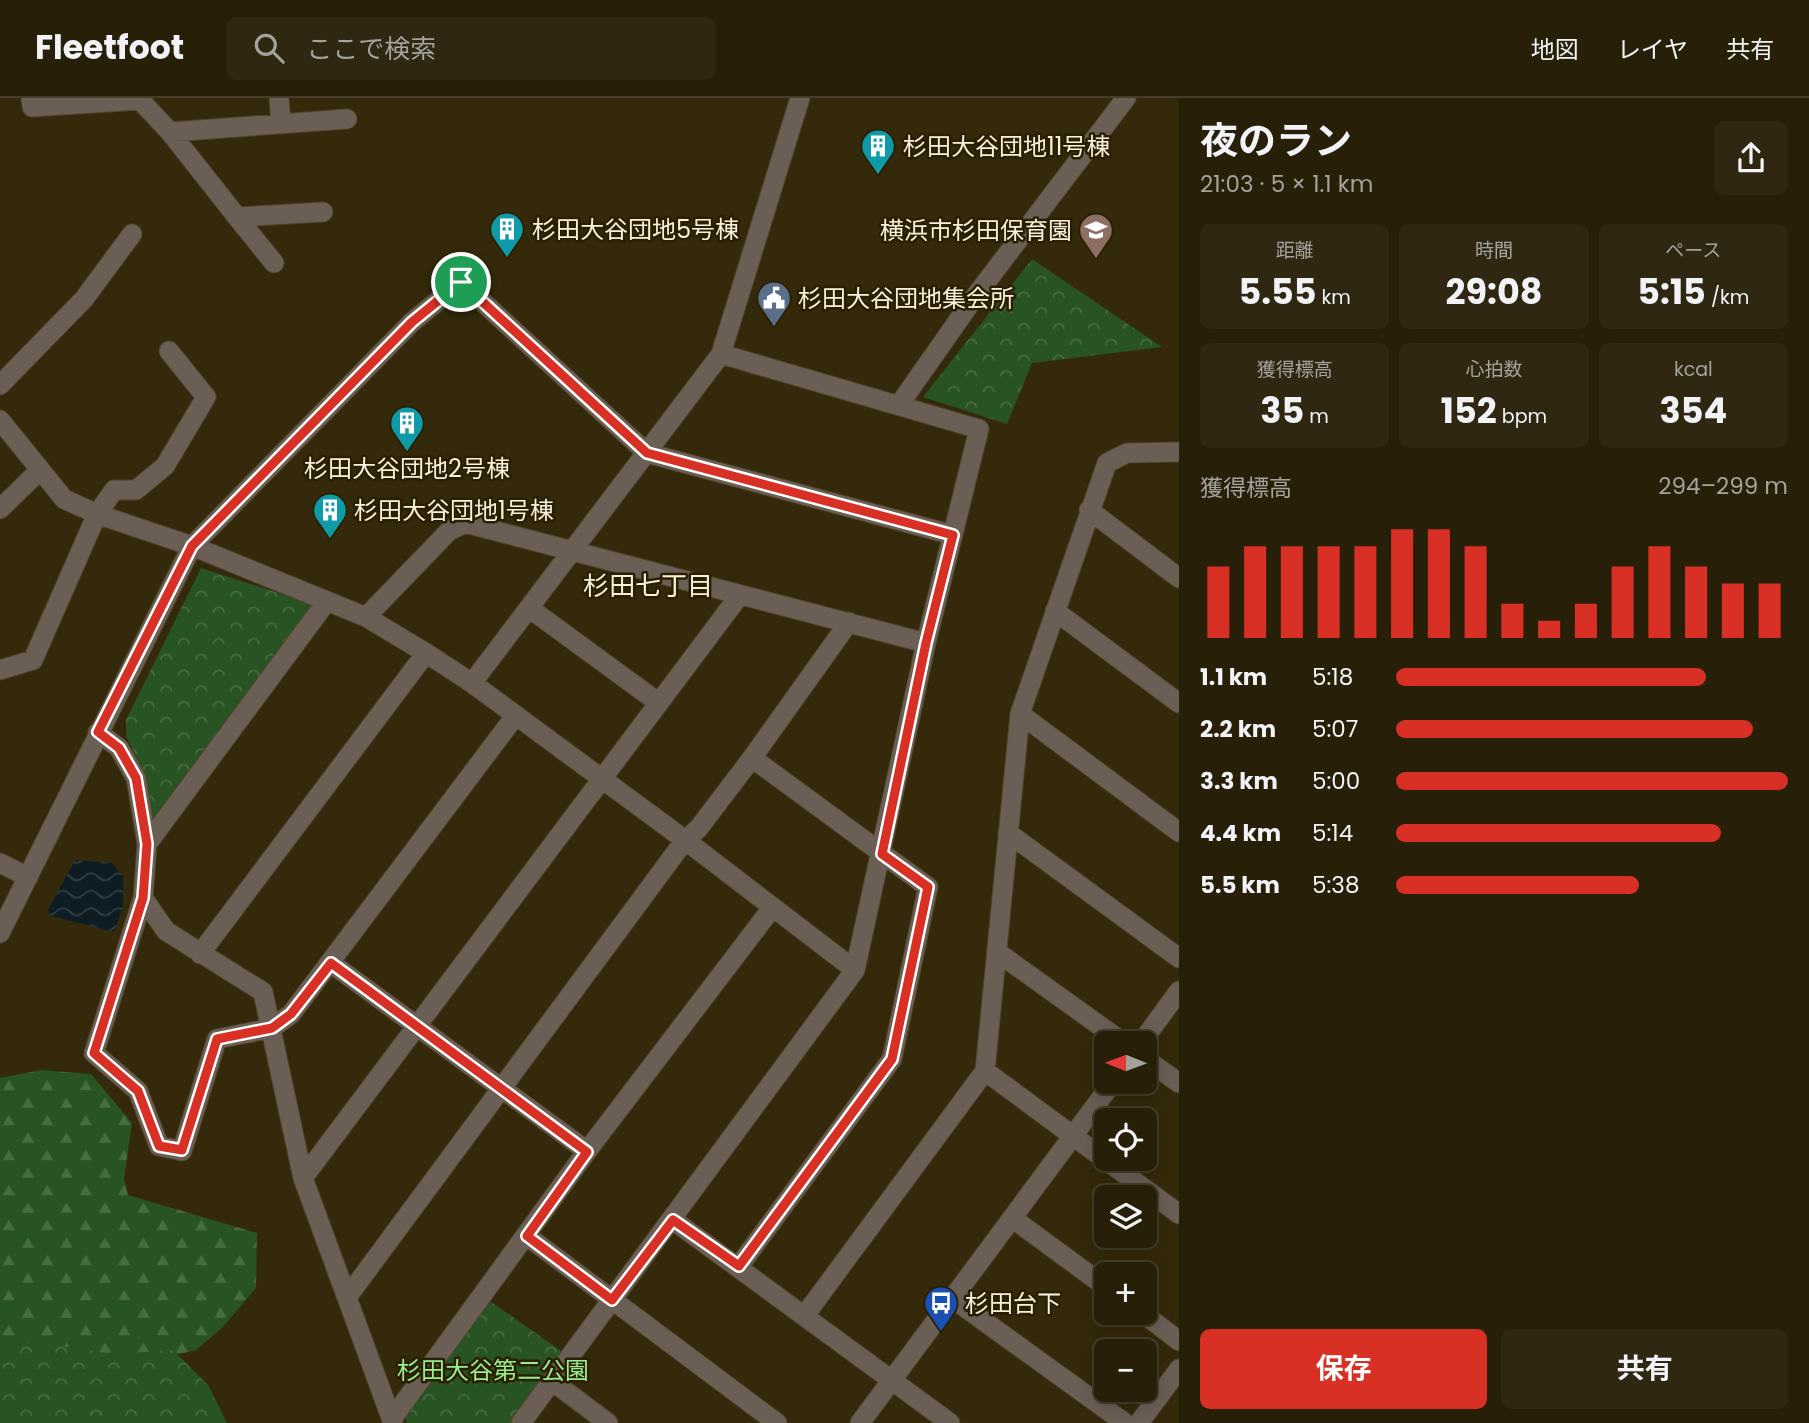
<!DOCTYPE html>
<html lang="ja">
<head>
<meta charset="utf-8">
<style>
	:root { --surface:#271f08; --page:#2f2712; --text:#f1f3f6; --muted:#a4a29c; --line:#433d29; --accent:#d93025 }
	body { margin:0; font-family:Poppins,"Noto Sans JP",sans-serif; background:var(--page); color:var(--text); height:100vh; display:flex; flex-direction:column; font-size:26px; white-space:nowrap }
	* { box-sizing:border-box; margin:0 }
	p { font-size:23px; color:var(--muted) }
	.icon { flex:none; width:38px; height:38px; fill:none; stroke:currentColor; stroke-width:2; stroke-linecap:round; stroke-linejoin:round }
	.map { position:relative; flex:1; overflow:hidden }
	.panel { display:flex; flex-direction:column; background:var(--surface); width:630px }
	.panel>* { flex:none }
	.needle { width:46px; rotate:271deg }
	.buttons { position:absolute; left:1094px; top:933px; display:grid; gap:14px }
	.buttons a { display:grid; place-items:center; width:63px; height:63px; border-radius:10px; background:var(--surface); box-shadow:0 4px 18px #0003,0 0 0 2px var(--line); font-size:35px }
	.pin { position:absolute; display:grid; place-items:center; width:60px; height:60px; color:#fff; margin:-30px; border:4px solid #fff; border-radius:50%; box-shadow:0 2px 7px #0007 }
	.round { display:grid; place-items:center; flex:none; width:74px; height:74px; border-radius:10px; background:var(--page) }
	.head { display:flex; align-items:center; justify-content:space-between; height:119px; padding:0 21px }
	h1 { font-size:38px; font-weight:700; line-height:52px }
	.metrics { display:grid; grid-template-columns:repeat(3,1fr); gap:10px; height:119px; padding:7px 21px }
	.metrics div { display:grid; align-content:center; border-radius:10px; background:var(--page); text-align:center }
	.metrics b { font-size:35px; font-weight:700 }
	.metrics small { font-size:19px; font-weight:400 }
	.metrics p { font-size:19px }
	.chart { height:196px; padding:14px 21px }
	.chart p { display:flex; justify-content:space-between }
	.chart svg { width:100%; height:126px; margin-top:7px; stroke:var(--accent); stroke-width:6 }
	.cta { display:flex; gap:14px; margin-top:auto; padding:14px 21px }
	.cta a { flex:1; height:80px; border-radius:10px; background:var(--accent); color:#fff; font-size:28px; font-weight:700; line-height:80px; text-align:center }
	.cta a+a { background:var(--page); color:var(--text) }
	ul { padding:0 21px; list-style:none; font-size:23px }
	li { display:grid; grid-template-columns:112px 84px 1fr; align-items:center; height:52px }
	li i { height:18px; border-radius:9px; background:var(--accent) }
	header { display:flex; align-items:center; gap:42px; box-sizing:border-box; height:98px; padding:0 35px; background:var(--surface); border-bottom:2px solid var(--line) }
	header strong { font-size:33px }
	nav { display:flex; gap:38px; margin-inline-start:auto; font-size:24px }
	.search { width:490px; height:63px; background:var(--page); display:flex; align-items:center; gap:18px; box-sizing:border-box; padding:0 24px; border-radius:10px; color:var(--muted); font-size:26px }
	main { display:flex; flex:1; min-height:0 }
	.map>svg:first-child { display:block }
</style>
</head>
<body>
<header>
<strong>Fleetfoot</strong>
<div class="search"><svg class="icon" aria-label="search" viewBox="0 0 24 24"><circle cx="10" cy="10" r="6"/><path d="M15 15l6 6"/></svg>ここで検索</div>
<nav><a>地図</a><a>レイヤ</a><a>共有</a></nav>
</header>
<main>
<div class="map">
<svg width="1179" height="1325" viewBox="0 0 1179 1325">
	<defs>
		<pattern id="forest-firs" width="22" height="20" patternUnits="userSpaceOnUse" patternTransform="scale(1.75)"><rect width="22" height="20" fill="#285323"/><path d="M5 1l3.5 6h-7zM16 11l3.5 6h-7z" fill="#486c42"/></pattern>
		<pattern id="park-crowns" width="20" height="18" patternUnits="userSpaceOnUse" patternTransform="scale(1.75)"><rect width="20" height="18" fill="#285323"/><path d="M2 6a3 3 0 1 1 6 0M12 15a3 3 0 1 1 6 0" fill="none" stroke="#486c42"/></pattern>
		<pattern id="water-waves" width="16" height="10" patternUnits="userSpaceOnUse" patternTransform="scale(1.75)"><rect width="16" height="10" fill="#0e1d24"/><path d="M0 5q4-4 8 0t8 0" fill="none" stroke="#323e43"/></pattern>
	</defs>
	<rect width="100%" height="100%" fill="#34290a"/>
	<path fill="url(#forest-firs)" d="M41 972 91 976 132 1025 124 1081 128 1097 257 1135 256 1190 222 1230 196 1252 120 1271 0 1263V980Z"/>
	<path fill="url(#park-crowns)" d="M1032 161 1162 249 1032 265 1007 326 923 299Z
		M201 470 316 507 160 720 149 719 144 674 126 638V622Z
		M487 1201 564 1255 511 1325H407L403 1314Z
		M0 1245 50 1246 112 1256 173 1252 208 1287 227 1325H0Z"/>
	<path fill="url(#water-waves)" d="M75 762 112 765 123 778V809L114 834 51 818 48 812Z"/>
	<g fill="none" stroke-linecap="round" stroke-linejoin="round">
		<g stroke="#4f4528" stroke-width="21">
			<path id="minor" d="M31 0 32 9 140 2 170 34 237 119 323 114
				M279 0 281 25
				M170 34 347 21
				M237 119 274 165
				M0 287 84 201 132 136
				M899 307 974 200 1126 0
				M0 322 64 401 97 416 192 448 366 519 426 555 472 585 685 742 855 872
				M0 411 40 372
				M1089 412 1179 480
				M192 448 412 224 461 184 647 355 953 437
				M529 510 659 605
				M1055 513 1179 605
				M366 519 449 433 465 425 926 545
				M0 572 33 562 97 416 114 392H136L165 368 206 299 169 253
				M472 585 721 256 800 0
				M1020 616 1179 734
				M98 634 119 650 136 680 147 746 143 800 94 955 138 993 159 1048 182 1053 217 941 272 930 291 916 516 617
				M1008 735 1179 860
				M147 746 327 503
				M0 765 28 779
				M143 800 166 833 263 894 303 1080 393 1325
				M997 854 1124 945
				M200 856 426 555
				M331 865 587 1053
				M1144 960 1179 985
				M985 973 1179 1116
				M303 1080 739 498
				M1012 1120 1106 1189
				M673 1122 950 1325
				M527 1138 777 1325
				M739 1168 892 961 928 789 752 660
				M348 1198 685 742 698 731 752 660 849 524
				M952 1200 1125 1325
				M1141 1214 1179 1243
				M805 1217 985 973 1020 616 1107 365 1127 355 1179 354
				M552 1283 608 1325
				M392 1321 587 1053 772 810
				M521 1325 855 872 926 545 979 331 721 256
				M1139 1325 1179 1271"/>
		</g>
		<g stroke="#4f4528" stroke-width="21">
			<path id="tertiary" d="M0 835 192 448
				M1141 945 1179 893
				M860 1325 1113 984"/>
		</g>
		<use href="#minor" stroke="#6b5e55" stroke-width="19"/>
		<use href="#tertiary" stroke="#6b5e55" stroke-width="19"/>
	</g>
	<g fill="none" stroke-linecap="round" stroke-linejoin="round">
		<g stroke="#fff" stroke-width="14">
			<path id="route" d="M461 184 647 355 953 437 926 545 882 756 928 789 892 961 739 1168 673 1122 612 1202 527 1138 587 1054 331 865 291 916 272 930 217 941 182 1052 159 1048 138 993 94 955 143 800 147 746 136 680 119 650 98 634 192 448 412 224Z"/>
		</g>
		<use href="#route" stroke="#d93025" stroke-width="9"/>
	</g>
	<defs>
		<g id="building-pin" transform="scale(1.75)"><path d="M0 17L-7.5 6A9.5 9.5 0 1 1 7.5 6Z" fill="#0f9aa8" stroke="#2a1f01"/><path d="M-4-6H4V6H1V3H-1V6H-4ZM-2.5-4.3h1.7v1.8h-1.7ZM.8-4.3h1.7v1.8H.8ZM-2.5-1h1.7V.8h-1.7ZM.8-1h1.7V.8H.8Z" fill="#fff"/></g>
		<g id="school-pin" transform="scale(1.75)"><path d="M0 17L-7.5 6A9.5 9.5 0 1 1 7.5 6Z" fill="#8d6e63" stroke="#2a1f01"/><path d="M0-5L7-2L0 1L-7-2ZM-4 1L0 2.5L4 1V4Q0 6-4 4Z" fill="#fff"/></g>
		<g id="civic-pin" transform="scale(1.75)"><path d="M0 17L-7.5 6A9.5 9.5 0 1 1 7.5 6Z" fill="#5c6f8a" stroke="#2a1f01"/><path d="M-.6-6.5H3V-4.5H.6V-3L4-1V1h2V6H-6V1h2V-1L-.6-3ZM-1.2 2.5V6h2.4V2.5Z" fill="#fff"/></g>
		<g id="bus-pin" transform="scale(1.75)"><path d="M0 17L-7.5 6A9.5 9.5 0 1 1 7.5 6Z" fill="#1a4fb4" stroke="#2a1f01"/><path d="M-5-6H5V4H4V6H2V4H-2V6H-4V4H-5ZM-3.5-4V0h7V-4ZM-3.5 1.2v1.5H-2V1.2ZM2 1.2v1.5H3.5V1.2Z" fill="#fff"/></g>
	</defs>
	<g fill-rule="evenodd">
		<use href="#building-pin" x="878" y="48"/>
		<use href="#building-pin" x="507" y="131"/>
		<use href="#school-pin" x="1096" y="132"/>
		<use href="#civic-pin" x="774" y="200"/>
		<use href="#building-pin" x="407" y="325"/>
		<use href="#building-pin" x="330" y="412"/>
		<use href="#bus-pin" x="941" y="1205"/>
	</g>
	<g text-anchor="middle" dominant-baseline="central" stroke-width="5" stroke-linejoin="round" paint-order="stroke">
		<g font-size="24" fill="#f8f1df" stroke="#2a1f01" text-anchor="start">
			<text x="903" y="48">杉田大谷団地11号棟</text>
			<text x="532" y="131">杉田大谷団地5号棟</text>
			<text x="1072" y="132" text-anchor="end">横浜市杉田保育園</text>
			<text x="798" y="200">杉田大谷団地集会所</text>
			<text x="407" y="370" text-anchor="middle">杉田大谷団地2号棟</text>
			<text x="354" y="412">杉田大谷団地1号棟</text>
			<text x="965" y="1205">杉田台下</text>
		</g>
		<g font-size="24" fill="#99ee8e" stroke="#2a1f01">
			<text x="493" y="1272">杉田大谷第二公園</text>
		</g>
		<g font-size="26" fill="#f8f1df" stroke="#2a1f01">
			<text x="648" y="488">杉田七丁目</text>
		</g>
	</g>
</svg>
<div class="buttons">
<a><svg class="needle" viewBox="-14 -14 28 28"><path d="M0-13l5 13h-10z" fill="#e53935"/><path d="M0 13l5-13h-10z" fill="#a4a29c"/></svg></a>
<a><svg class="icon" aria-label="locate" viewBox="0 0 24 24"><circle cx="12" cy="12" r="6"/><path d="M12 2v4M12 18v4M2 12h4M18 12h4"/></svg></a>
<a><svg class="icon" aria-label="layers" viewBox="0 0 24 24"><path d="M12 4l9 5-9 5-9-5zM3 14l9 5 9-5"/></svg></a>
<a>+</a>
<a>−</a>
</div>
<div class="pin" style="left:461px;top:184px;background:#1e9e55"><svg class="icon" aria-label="arrive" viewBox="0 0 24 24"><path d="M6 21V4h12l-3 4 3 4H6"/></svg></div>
</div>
<section class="panel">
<div class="head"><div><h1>夜のラン</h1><p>21:03 · 5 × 1.1 km</p></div><a class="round"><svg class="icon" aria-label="share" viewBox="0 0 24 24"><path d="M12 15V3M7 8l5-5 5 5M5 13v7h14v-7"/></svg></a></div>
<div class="metrics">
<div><p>距離</p><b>5.55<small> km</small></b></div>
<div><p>時間</p><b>29:08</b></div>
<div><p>ペース</p><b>5:15<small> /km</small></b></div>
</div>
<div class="metrics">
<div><p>獲得標高</p><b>35<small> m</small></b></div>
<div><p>心拍数</p><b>152<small> bpm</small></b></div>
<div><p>kcal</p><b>354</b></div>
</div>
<div class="chart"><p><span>獲得標高</span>294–299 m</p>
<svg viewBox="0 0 160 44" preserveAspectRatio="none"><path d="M5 44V19M15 44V12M25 44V12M35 44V12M45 44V12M55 44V6M65 44V6M75 44V12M85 44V32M95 44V38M105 44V32M115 44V19M125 44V12M135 44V19M145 44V25M155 44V25"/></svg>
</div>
<ul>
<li><b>1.1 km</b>5:18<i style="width:79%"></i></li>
<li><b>2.2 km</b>5:07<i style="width:91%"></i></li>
<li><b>3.3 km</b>5:00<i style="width:100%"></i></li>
<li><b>4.4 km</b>5:14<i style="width:83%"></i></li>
<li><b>5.5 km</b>5:38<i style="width:62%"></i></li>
</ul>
<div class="cta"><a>保存</a><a>共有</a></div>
</section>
</main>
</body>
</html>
